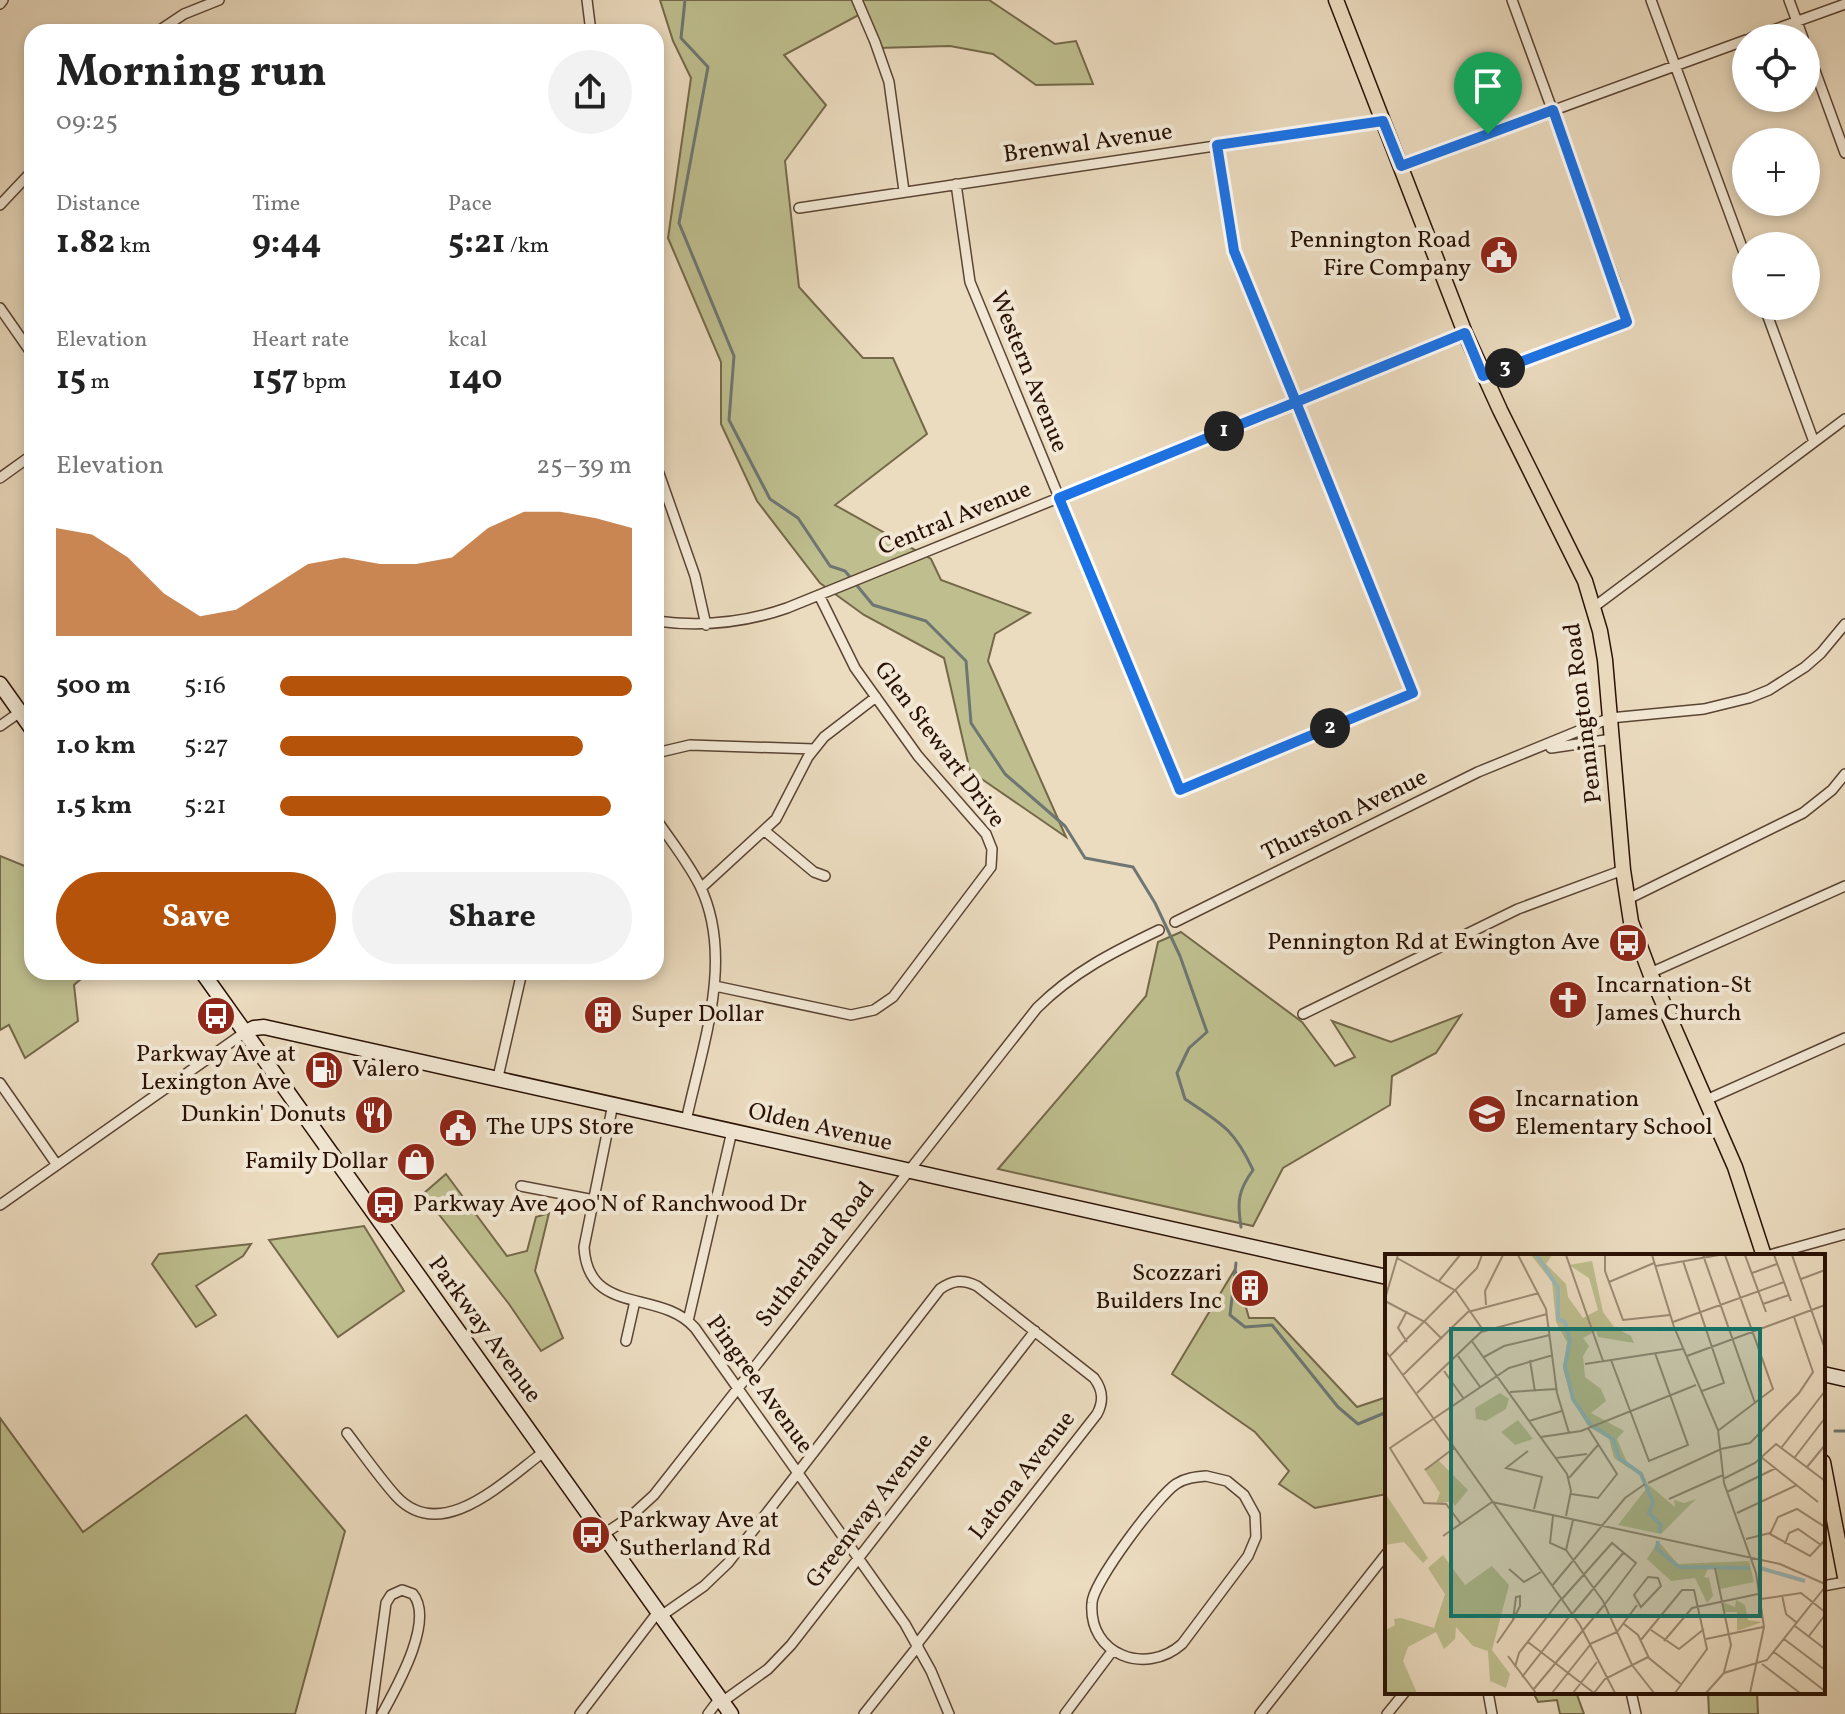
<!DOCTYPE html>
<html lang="en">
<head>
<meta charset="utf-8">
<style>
	:root { --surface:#fff; --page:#f2f2f2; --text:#222; --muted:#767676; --accent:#b45309 }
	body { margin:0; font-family:Vollkorn,serif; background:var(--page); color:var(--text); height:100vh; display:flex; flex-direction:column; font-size:30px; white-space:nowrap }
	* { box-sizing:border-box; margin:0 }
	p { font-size:26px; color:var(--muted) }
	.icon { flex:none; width:44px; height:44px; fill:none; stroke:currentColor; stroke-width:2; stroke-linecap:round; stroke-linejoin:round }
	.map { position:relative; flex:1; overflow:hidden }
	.side { position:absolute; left:24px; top:24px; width:640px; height:956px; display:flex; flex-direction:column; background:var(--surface); border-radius:24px; box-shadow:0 4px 12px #0003 }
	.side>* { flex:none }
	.tools { position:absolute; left:1732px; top:24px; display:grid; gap:16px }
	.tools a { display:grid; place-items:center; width:88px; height:88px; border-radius:50%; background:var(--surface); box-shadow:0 4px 12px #0003; font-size:40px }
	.pin { position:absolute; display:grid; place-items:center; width:68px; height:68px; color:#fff; margin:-82px -34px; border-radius:50% 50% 50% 0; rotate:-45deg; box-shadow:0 0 8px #0007 }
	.pin .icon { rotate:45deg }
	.km { position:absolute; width:40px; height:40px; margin:-20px; border-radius:50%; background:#222; color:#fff; font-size:22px; line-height:40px; text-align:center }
	.round { display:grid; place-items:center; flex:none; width:84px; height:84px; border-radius:42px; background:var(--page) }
	.summary { display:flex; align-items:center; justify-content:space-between; height:136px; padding:0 32px }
	h1 { font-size:44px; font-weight:700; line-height:60px }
	.figures { display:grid; grid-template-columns:repeat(3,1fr); gap:12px; height:136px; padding:8px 32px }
	.figures div { display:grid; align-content:center }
	.figures b { font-size:34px; font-weight:700 }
	.figures small { font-size:22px; font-weight:400 }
	.figures p { font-size:22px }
	.chart { height:224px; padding:16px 32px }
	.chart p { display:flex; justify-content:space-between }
	.chart svg { width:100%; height:144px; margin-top:8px; fill:var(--accent); opacity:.7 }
	.action { display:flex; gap:16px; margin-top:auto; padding:16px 32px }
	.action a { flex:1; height:92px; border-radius:48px; background:var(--accent); color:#fff; font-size:32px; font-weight:700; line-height:92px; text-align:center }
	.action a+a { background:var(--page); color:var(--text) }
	ul { padding:0 32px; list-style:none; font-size:26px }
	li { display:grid; grid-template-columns:128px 96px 1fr; align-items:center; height:60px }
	li i { height:20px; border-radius:10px; background:var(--accent) }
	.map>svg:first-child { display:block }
</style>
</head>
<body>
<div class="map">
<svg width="1845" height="1714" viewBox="0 0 1845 1714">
	<rect width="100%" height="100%" fill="#ebdbbf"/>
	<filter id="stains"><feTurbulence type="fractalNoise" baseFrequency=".0025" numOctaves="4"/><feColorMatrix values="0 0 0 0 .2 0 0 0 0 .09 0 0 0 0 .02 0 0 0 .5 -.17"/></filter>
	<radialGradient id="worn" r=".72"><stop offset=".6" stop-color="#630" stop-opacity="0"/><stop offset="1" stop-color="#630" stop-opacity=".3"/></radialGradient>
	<path fill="#bebe8e" stroke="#746849" stroke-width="2" d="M660 0H989L1055 44 1076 41 1093 84 1036 85 993 54 950 46 878 48 866 11 784 55 826 105 785 161 799 287 863 358H893L927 434 835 505 931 559 941 580 1030 613 995 634 988 661 1066 837 970 771 944 658 864 615 820 583 757 501 721 424V362L668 238 691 78 673 41Z
		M0 856 32 869V972H89L74 985 78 1021 25 1058 9 1025 0 1030Z
		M1181 932 1302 1022 1335 1066 1355 1057 1332 1021 1391 1042 1461 1015 1436 1053 1392 1076 1390 1105 1283 1168 1253 1226 998 1169 1146 996 1158 942Z
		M446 1174 507 1256 527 1251 536 1217 549 1213 535 1271 563 1338 541 1351 509 1304 423 1194Z
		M364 1226 404 1291 338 1337 269 1240Z
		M251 1244 243 1256 196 1286 216 1315 196 1327 152 1264 159 1254Z
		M1235 1269 1249 1318H1274L1357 1407 1387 1397V1494L1315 1508 1279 1484 1289 1471 1255 1432 1172 1374Z
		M246 1415 345 1531 295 1714H0V1418L83 1532Z
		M1533 1692H1576L1584 1714H1560L1557 1700 1538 1702Z
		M1708 1692H1757L1758 1714H1709Z"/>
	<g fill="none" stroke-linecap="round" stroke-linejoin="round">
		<path stroke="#6d7672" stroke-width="3" d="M685 0 681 38 708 67 679 223 734 356 729 420 770 499 798 518 830 566 845 571 873 605 926 621 966 661 971 723 1005 774 1065 826 1085 858 1133 867 1155 903 1180 956 1207 1032 1189 1048 1177 1073 1185 1099C1221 1123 1234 1129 1253 1170 1238 1191 1237 1201 1241 1227
			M1236 1263 1230 1315 1245 1327 1272 1325 1338 1407 1358 1424 1387 1412
			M1835 1431H1845"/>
		<g stroke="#5a4433" stroke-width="12">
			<path id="street" d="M587 0 591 32
				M857 0 875 42 889 82 904 191
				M1651 0 1746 258
				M1789 0 1803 38
				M0 4 3 0
				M157 32 184 14 219 0
				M1751 38 1845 4
				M1806 46 1845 153
				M1401 166 1746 40
				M956 184 970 282 1180 790 1413 693 1234 251 1217 145
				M0 205 32 171
				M799 208 1383 121
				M1764 306 1814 442
				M0 308 32 354
				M1483 376 1627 322 1615 281 1512 0
				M656 465 695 576 706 625
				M0 478 32 455
				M1594 607 1845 419
				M656 621C701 627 744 623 787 608L1465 333
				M0 726 20 712
				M1551 748 1612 739
				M656 753 690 745 814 749
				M656 819C671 841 688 862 700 886 735 959 702 1046 686 1121
				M765 831 814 872 825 876
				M701 888 776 819 808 757 824 737 876 697
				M1626 900 1803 813 1832 790 1845 774
				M1175 922 1478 772 1610 718 1704 709 1749 698 1769 690 1805 667 1821 653 1845 624
				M1650 973 1845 886
				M715 986 851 1015 874 1010 893 997 991 867 992 849 986 834 918 756 855 668 819 595
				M1303 1014 1518 909 1623 870
				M498 1077 522 972
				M0 1083 57 1165
				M1706 1100 1845 1038
				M613 1104 584 1247C588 1317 660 1288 695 1328L905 1624 931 1671 949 1714
				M521 1186 594 1200
				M0 1205 244 1033
				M1766 1256 1845 1234
				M688 1321 732 1131
				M626 1341 635 1301
				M347 1433C363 1454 379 1477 396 1496 442 1546 506 1479 545 1451
				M1206 1476 1227 1481 1244 1495 1255 1515 1256 1537 1248 1556 1182 1644C1146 1676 1088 1655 1092 1603 1093 1582 1158 1496 1176 1484 1185 1478 1195 1477 1206 1476Z
				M604 1534 631 1516 654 1495 1037 1008C1073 972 1113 952 1159 930
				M1823 1586 1845 1582
				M661 1616 704 1586 728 1563 940 1289C953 1280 963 1279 977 1286L1094 1378C1103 1390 1104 1401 1097 1414L917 1644
				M1488 1692 1492 1714
				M1631 1692 1636 1714
				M722 1702 768 1669 791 1645 1035 1331
				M371 1714 386 1603 391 1595 402 1590 413 1594C435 1621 396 1688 382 1714
				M580 1714 658 1612
				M708 1714 720 1698
				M864 1714 918 1646
				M1065 1714 1113 1650
				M1260 1714 1387 1553
				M1387 1714 1405 1692"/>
		</g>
		<g stroke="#291104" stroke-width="17">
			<path id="secondary" d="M0 684 32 729
				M202 972 731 1714
				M244 1033 254 1028 264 1027 1387 1277
				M1823 1374 1845 1379"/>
		</g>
		<g stroke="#291104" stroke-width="17">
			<path id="primary" d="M1336 0 1465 333 1500 410 1585 581 1600 631 1605 660 1623 870 1631 922 1650 973 1735 1167 1764 1256
				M1823 1462 1845 1577"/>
		</g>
		<use href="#street" stroke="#f2e8d5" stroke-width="9"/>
		<use href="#secondary" stroke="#f2e8d5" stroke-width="14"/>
		<use href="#primary" stroke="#ebdbbf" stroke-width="14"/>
	</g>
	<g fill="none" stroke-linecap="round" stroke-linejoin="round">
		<g stroke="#fff" stroke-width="16">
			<path id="route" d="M1488 134 1401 166 1383 121 1217 145 1234 251 1296 402 1059 498 1180 790 1413 693 1296 402 1465 333 1483 376 1627 322 1553 110 1488 134"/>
		</g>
		<use href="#route" stroke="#1a73e8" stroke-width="10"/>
	</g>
	<defs>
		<g id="civic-disc" transform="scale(2)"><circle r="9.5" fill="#8f2418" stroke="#f2e8d5"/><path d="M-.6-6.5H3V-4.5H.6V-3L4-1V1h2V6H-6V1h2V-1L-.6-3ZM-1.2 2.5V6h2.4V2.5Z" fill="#fff"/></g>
		<g id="bus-disc" transform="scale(2)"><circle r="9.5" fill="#8f2418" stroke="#f2e8d5"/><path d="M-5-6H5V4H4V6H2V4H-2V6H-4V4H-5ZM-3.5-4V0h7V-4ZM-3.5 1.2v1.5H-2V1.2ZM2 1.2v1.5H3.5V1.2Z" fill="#fff"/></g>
		<g id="church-disc" transform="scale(2)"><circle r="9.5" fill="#8f2418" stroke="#f2e8d5"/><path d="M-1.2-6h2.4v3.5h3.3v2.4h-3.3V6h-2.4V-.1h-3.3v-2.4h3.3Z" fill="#fff"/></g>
		<g id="building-disc" transform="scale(2)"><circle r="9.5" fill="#8f2418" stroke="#f2e8d5"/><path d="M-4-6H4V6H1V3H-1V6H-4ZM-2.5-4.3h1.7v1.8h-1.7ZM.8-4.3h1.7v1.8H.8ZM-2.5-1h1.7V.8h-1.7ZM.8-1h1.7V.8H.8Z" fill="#fff"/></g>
		<g id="fuel-disc" transform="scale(2)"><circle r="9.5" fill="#8f2418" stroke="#f2e8d5"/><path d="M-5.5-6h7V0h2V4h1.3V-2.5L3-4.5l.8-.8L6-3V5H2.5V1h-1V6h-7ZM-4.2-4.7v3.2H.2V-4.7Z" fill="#fff"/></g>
		<g id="school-disc" transform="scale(2)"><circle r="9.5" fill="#8f2418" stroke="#f2e8d5"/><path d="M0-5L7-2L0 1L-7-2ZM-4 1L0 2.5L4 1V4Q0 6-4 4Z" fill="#fff"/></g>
		<g id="restaurant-disc" transform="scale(2)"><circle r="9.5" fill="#8f2418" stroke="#f2e8d5"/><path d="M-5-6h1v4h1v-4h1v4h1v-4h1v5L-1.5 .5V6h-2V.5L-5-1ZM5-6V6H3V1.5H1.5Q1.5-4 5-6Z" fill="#fff"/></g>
		<g id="shop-disc" transform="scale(2)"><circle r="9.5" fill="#8f2418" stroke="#f2e8d5"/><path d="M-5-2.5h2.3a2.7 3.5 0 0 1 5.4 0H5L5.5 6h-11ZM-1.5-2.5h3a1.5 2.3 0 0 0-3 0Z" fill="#fff"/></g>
	</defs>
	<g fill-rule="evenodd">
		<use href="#civic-disc" x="1499" y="255"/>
		<use href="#bus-disc" x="1628" y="943"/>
		<use href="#church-disc" x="1568" y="1000"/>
		<use href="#building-disc" x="603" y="1015"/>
		<use href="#bus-disc" x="216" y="1016"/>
		<use href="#fuel-disc" x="324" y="1070"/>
		<use href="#school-disc" x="1487" y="1114"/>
		<use href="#restaurant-disc" x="374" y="1115"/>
		<use href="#civic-disc" x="458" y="1128"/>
		<use href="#shop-disc" x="416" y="1162"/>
		<use href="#bus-disc" x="385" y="1205"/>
		<use href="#building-disc" x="1250" y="1288"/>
		<use href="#bus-disc" x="591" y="1535"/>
	</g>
	<g text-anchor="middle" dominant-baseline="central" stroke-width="8" stroke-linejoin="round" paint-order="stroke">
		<g font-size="24" fill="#291104" stroke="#f2e8d5">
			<text transform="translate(1088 144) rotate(-8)">Brenwal Avenue</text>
			<text transform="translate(1028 372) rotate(68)">Western Avenue</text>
			<text transform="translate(955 519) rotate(-22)">Central Avenue</text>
			<text transform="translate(1584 713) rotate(-97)">Pennington Road</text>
			<text transform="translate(939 745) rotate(53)">Glen Stewart Drive</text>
			<text transform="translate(1345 816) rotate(-26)">Thurston Avenue</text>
			<text transform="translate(820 1128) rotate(13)">Olden Avenue</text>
			<text transform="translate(816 1255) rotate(-52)">Sutherland Road</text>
			<text transform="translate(484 1330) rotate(54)">Parkway Avenue</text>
			<text transform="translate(759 1385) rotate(54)">Pingree Avenue</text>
			<text transform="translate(1023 1476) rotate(-52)">Latona Avenue</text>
			<text transform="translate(870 1511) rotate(-52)">Greenway Avenue</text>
		</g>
		<g font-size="24" fill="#291104" stroke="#f2e8d5" text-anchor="start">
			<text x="1471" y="241" text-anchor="end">Pennington Road<tspan x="1471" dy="28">Fire Company</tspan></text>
			<text x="1600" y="943" text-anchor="end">Pennington Rd at Ewington Ave</text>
			<text x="1596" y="986">Incarnation-St<tspan x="1596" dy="28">James Church</tspan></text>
			<text x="631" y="1015">Super Dollar</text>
			<text x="216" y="1055" text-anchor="middle">Parkway Ave at<tspan x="216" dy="28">Lexington Ave</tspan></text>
			<text x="352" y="1070">Valero</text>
			<text x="1515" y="1100">Incarnation<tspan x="1515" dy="28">Elementary School</tspan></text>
			<text x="346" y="1115" text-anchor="end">Dunkin' Donuts</text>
			<text x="486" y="1128">The UPS Store</text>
			<text x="388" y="1162" text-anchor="end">Family Dollar</text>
			<text x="413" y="1205">Parkway Ave 400'N of Ranchwood Dr</text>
			<text x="1222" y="1274" text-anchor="end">Scozzari<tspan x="1222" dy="28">Builders Inc</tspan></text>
			<text x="619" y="1521">Parkway Ave at<tspan x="619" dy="28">Sutherland Rd</tspan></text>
		</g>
	</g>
	<g transform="translate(1385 1254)">
		<rect width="440" height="440" fill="#ebdbbf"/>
		<path d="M146 1H167L161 10 181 30 183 43 198 64 213 56 204 24 184 11 207 7 218 58 229 73 246 82 249 89 213 83 211 77 198 84 204 92 198 102 200 123 216 135 221 147 206 159 239 177 232 185 245 215 229 204 224 185 203 172 187 146 178 115 182 88 171 68 167 28ZM115 139 124 145 121 155 101 167 91 165 90 154ZM133 166 148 185 130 191 116 178ZM53 206 83 236 70 252 67 247 51 250 55 239 39 215ZM264 231 290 253 289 246 299 249 311 245 276 280 233 271ZM0 239 43 304 38 309 19 288 0 291ZM273 287 293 310 364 307 369 328 335 335 331 313H324L319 323 324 324 328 342 322 349 310 324 286 327 262 305ZM58 301 80 331 107 312 124 331 107 396 125 420 121 434 105 427 103 397 88 392 71 373 70 385 59 395 51 378 23 393 18 407 32 439H0L1 376 10 371 9 365 16 364 49 374 60 340 43 314ZM351 346 360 351 363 366 377 368 352 377V358H340L338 348 350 353Z" fill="#bebe8e"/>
		<path fill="none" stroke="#9bb9bb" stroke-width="4" d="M152 1 173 34V65L180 68 185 86 180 112 188 145 205 170 228 185 234 204 256 220 268 248 264 259 276 271 274 279M273 287 272 295 294 313 365 314M375 314 420 327"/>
		<path fill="none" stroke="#9d8a74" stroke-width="2" d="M133 1 161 55 172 139 184 179M181 1 218 107M220 1V17L238 66 285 61M267 1 289 73 333 176 339 229 371 319 379 373 365 439M318 1 370 149M360 1 381 58M389 1 406 47M407 1 440 95M12 4 71 37 98 76M298 7 339 129 317 137M271 12 334 1M367 19 392 10M416 25 440 16M54 27 75 1M224 28 269 9M0 45 13 1M0 47 40 68 57 85M378 50 404 41M101 51 100 37 118 1M288 68 399 28M86 86 182 220 186 237 181 262M22 88 13 74 22 57M0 96 195 371 230 439M5 102 92 14 97 1M73 102 96 134M302 102 440 51M99 103 119 92 165 81M145 106 150 138M226 106 264 207 303 191 270 99M200 110 298 95M59 117 79 145M18 121 83 58 154 39M125 138 171 135M32 139 96 78 162 60M144 167 177 157M334 176 388 135 340 1M156 183 196 177 311 131M397 193 440 137M143 197 121 214 157 223 149 255M376 203 433 248M410 203 440 164M171 204 202 200M422 213 440 191M40 216 69 194M184 224 213 191M338 225 370 209 391 190 440 227M263 229 336 195 365 189 414 139 428 118 409 63M342 238 391 214M186 240 213 244 232 220 203 174M284 245 338 221M107 248 395 310 440 330M352 259 412 231M168 262 165 289 181 296 218 347 247 411 269 439M76 270 61 250 39 249 5 194 124 114 168 101M440 273 412 255 393 263 385 280 425 302 440 286M58 282 107 248M361 285 385 279M400 290 404 279 413 275 436 291M181 296 188 266M330 314 346 391 339 418M124 315 139 328 156 318M263 323 273 324 276 332 256 353 249 341ZM167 332 240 244 260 230M397 341 401 360 412 369M135 342V352L128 366 131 343ZM177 345 227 289 251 309 220 350M376 345 416 339 440 358M188 359 239 298M239 370 253 381 264 404 297 431M410 372 440 395M266 376 294 395 319 375M424 382 440 361M321 385 378 373M399 385 440 416M255 387 297 336H309L322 395 290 439M279 387 307 354 373 340M143 388 209 439M112 389 128 366M205 390 232 378 252 351M389 398 440 437M123 402 151 439M377 410 415 439M130 413 134 399 176 345M137 423 187 359M148 436 220 350M167 439 205 391M188 439 212 408M209 439 220 425 263 403M321 439 339 419 382 406 440 333"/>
		<path fill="#0f766e" fill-opacity="0.15" stroke="#0f766e" stroke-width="4" d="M66 75H375V362H66Z"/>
		<rect width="440" height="440" fill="none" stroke="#291104" stroke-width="4"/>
	</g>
	<rect width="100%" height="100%" filter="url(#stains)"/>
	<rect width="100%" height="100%" fill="url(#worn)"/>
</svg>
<div class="tools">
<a><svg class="icon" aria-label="locate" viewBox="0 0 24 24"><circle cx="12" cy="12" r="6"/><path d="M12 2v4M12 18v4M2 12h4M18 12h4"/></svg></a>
<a>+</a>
<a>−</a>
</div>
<div class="pin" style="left:1488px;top:134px;background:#1e9e55"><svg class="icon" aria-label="arrive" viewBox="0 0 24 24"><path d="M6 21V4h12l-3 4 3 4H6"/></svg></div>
<b class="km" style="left:1224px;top:431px">1</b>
<b class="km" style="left:1330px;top:728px">2</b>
<b class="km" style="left:1505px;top:368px">3</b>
<section class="side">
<div class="summary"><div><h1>Morning run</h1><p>09:25</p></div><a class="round"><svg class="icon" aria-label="share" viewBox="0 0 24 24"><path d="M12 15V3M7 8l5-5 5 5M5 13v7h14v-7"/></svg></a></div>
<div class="figures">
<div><p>Distance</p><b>1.82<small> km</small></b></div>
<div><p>Time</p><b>9:44</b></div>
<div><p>Pace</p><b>5:21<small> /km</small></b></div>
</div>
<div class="figures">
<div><p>Elevation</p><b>15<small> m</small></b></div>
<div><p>Heart rate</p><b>157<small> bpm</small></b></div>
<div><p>kcal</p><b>140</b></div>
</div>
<div class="chart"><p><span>Elevation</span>25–39 m</p>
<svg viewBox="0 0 160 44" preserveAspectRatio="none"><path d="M0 44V11L10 13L20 20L30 31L40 38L50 36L60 29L70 22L80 20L90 22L100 22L110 20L120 11L130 6L140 6L150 8L160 11V44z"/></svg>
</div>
<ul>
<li><b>500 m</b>5:16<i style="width:100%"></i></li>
<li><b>1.0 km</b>5:27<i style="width:86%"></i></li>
<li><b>1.5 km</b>5:21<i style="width:94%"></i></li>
</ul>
<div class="action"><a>Save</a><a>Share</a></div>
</section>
</div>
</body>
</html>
